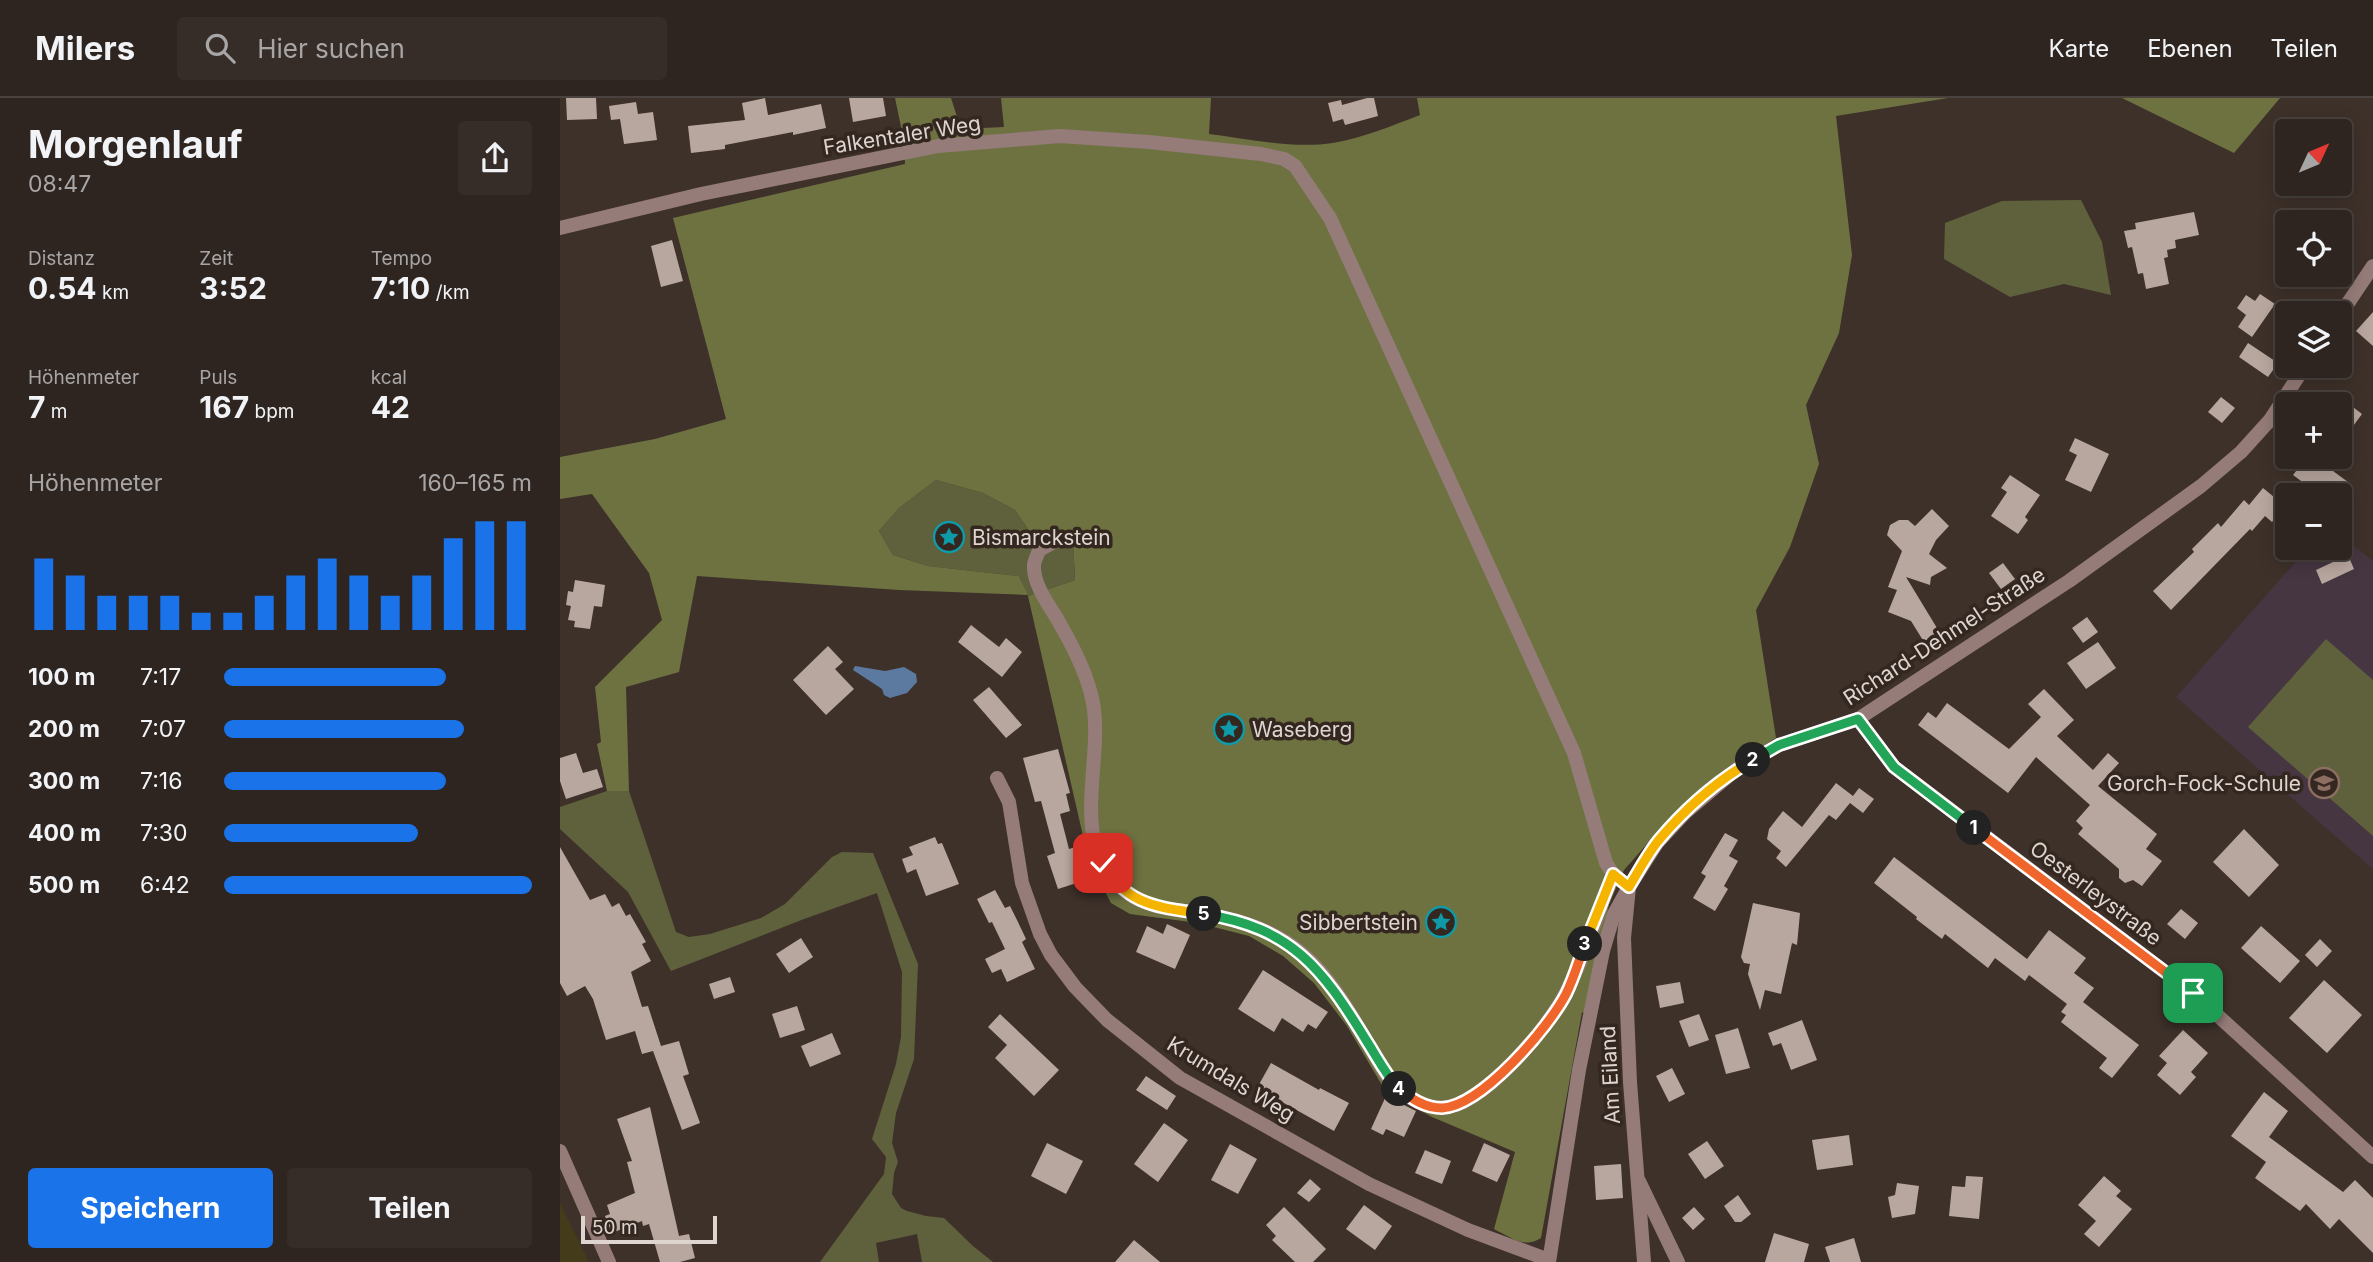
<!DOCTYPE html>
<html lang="de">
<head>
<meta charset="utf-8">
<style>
	:root { --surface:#2e2520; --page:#362d29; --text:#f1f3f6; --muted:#a7a5a5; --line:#49423e; --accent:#1a73e8 }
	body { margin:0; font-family:Inter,sans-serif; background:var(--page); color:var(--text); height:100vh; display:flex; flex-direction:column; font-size:26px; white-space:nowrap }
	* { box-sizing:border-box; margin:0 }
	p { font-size:23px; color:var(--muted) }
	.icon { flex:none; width:38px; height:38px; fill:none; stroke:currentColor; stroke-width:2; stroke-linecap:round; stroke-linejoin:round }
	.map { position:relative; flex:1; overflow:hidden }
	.details { display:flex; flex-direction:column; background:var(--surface); width:560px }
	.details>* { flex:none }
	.needle { width:46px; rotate:46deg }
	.buttons { position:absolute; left:1715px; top:21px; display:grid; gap:14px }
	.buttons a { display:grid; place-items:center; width:77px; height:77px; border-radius:7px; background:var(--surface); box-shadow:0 4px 18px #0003,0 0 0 2px var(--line); font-size:35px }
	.scale { position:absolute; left:21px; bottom:18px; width:136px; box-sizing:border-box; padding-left:7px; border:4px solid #ded5d0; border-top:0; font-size:19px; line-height:24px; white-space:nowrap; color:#ded5d0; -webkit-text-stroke:5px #342720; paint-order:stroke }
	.pin { position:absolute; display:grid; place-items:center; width:60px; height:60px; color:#fff; margin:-30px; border-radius:14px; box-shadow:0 4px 10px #0006 }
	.km { position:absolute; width:35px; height:35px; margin:-18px; border-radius:50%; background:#222; color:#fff; font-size:19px; line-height:35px; text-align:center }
	.round { display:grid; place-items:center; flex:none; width:74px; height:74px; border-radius:7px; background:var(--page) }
	.overview { display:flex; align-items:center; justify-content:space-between; height:119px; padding:0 28px }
	h1 { font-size:38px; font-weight:700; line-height:52px }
	.figures { display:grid; grid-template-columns:repeat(3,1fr); gap:10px; height:119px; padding:7px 28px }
	.figures div { display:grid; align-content:center }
	.figures b { font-size:30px; font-weight:700 }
	.figures small { font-size:19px; font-weight:400 }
	.figures p { font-size:19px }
	.chart { height:196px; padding:14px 28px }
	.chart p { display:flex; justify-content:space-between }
	.chart svg { width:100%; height:126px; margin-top:7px; stroke:var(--accent); stroke-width:6 }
	.primary-button { display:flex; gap:14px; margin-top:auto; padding:14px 28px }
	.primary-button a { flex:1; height:80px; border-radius:7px; background:var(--accent); color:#fff; font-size:28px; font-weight:700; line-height:80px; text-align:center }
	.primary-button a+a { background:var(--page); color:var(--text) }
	ul { padding:0 28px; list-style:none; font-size:23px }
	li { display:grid; grid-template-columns:112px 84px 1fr; align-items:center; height:52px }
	li i { height:18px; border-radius:9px; background:var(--accent) }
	header { display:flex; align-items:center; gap:42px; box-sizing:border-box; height:98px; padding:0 35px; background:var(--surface); border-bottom:2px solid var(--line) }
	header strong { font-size:33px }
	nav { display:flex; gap:38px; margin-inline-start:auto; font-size:24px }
	.search { width:490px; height:63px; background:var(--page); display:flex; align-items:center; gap:18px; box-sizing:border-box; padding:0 24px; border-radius:7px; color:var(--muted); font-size:26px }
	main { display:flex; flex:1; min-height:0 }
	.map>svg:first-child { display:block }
</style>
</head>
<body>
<header>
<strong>Milers</strong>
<div class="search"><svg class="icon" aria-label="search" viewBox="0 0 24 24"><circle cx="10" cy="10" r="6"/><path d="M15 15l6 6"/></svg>Hier suchen</div>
<nav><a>Karte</a><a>Ebenen</a><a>Teilen</a></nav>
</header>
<main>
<section class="details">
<div class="overview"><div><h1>Morgenlauf</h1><p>08:47</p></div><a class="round"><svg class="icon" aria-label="share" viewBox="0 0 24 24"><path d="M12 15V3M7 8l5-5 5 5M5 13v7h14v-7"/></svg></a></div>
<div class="figures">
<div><p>Distanz</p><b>0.54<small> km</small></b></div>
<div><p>Zeit</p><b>3:52</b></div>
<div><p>Tempo</p><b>7:10<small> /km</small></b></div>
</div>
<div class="figures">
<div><p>Höhenmeter</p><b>7<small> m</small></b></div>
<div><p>Puls</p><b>167<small> bpm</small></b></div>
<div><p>kcal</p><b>42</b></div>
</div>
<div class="chart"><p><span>Höhenmeter</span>160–165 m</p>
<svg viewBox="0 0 160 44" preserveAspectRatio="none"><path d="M5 44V19M15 44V25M25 44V32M35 44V32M45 44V32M55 44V38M65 44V38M75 44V32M85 44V25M95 44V19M105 44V25M115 44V32M125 44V25M135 44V12M145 44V6M155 44V6"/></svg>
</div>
<ul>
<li><b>100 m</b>7:17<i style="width:72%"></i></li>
<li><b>200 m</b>7:07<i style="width:78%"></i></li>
<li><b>300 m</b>7:16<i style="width:72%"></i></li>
<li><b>400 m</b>7:30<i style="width:63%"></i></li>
<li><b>500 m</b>6:42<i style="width:100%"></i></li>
</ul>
<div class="primary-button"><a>Speichern</a><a>Teilen</a></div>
</section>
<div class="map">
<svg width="1813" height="1164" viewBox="0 0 1813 1164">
	<rect width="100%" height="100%" fill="#3e312a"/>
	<path fill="#463642" d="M1780 437 1813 463V771L1616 599 1748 450H1780Z"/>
	<path fill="#5e613c" d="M1521 102 1542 144 1551 197 1504 186 1450 199 1384 161 1385 125 1442 103Z
		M376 382 423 395 455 412 476 443 513 440 515 482 468 498 459 478 368 468 333 457 319 433 339 410Z
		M1766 541 1813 582V738L1688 629Z
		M47 693H69L116 834 129 839 150 836 201 820 225 806 272 759 282 754 313 755 358 866 354 961 336 1015 332 1045 338 1064 334 1075 332 1096 341 1110 347 1113 366 1118 384 1120 413 1148 433 1164H362L357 1136 316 1145 319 1164H260L324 1076 326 1059 312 1041 336 966 341 939 342 874 317 795 244 821 111 873 68 794 0 731V709Z"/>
	<path fill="#6e7241" d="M335 0H391L401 31 444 29 441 0H651L649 36C689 41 733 51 773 45 803 40 831 28 860 17L857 0H1388L1276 18 1292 157 1279 235 1246 307 1259 366 1230 449 1196 512 1216 640 1163 673 1110 720 1064 772 1049 806 1028 917 1022 914 981 1140C964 1151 950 1139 934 1131L955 1054 872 1019 826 994 787 928 754 885 723 858 689 838 638 825 570 816 551 805 529 764 468 498 515 482 513 441 476 443 455 412 423 395 376 382 339 410 319 433 333 457 368 468 459 478 468 497 339 492 137 478 119 574 66 589 69 693H47L37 646 41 644 35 589 102 522 89 475 32 396 0 401V359L95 341 166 321 113 120 345 66 344 43Z
		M1562 0H1720L1674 55Z"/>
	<path fill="#443b1b" d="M0 1105 29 1164H0Z"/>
	<path fill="#5c79a0" d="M295 568 325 573 344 569 356 576 357 584 347 595 330 600 324 597 322 591 293 572Z"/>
	<path fill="#b8a79f" d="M6 0H36L37 21 7 22Z
		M205 0 208 17 261 6 266 30 233 37V34L165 47V51L131 55 128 28 185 22 182 5Z
		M289 0H323L326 18 293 24Z
		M807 0H814L818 18 785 27 783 21 773 24 768 5 781 2 782 7Z
		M76 4 78 16 93 14 97 42 64 46 60 21 51 22 49 8Z
		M1634 114 1639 137 1615 142 1616 150 1607 152 1608 159 1604 160 1609 186 1586 191 1583 175 1578 176 1572 149 1568 150 1564 133 1576 131 1575 125Z
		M112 142 123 183 101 189 91 148Z
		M1700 196 1715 206 1692 239 1678 229 1686 217 1677 210 1686 197 1695 203Z
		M1813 214V248L1796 233Z
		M1688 245 1718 265 1708 279 1679 259Z
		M1661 299 1675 310 1662 325 1648 314Z
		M1780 299 1802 316 1780 346Z
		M1515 340 1549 356 1531 394 1505 382 1517 357 1509 353Z
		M1747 359H1754L1788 384 1778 397H1760L1733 377Z
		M1450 377 1480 397 1465 419 1468 422 1458 436 1431 418 1447 394 1441 390Z
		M1703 390 1725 408 1712 424 1705 418 1692 433 1690 431 1611 512 1593 493 1634 454 1632 451 1658 425 1661 429 1684 402 1689 407Z
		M1372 411 1389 428 1376 442 1369 456 1387 470 1371 479 1370 487 1346 479 1380 535 1364 544 1351 523 1328 514 1337 492 1328 489 1342 453 1327 437 1330 427 1339 422H1348L1355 428Z
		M1788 457 1794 471 1762 486 1756 472Z
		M1443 465 1455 481 1441 491 1429 475Z
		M15 482 45 487 42 509 34 508 30 531 14 529 15 523 8 522 11 508 6 507 8 493 13 494Z
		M1527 519 1538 534 1523 545 1512 530Z
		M411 527 439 549 446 540 462 554 442 579 398 544Z
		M1538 544 1556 570 1526 591 1507 565Z
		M268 548 283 564 275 571 294 591 266 617 233 582Z
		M429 589 462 627 446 640 413 602Z
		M1484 591 1514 622 1497 638 1533 672 1548 655 1559 665 1538 688 1597 736 1586 751 1602 763 1582 788 1573 782 1565 785 1559 780V771L1518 736 1523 730 1516 723 1530 707 1476 659 1448 695 1358 627 1368 614 1376 620 1387 605 1449 651 1481 619 1468 606Z
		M498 651 510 695 506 696 510 713 500 716 509 751 519 748 529 781 498 791 487 758 495 755 481 703 475 704 463 660Z
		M16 655 23 675 37 671 43 689 6 701 0 683V660Z
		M1276 685 1293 698 1299 690 1314 701 1303 715 1290 705 1276 722 1269 717 1226 769 1216 760 1221 753 1207 741 1209 731 1223 713 1242 729Z
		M1684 731 1719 767 1689 799 1653 764Z
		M1165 735 1178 742 1169 758 1178 763 1164 788 1168 791 1155 813 1133 800 1146 778 1141 775Z
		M375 739 378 746 382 745 399 786 366 798 356 771 347 775 342 761 353 757 349 749Z
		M0 749 30 802 45 796 52 809 59 805 66 818 70 816 86 844 82 846 91 863 71 874 82 909 88 908 101 948 119 943 129 976 123 978 140 1025 122 1032 93 953 82 956 75 933 46 942 33 901 25 888 7 898 0 885Z
		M1334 759 1467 861 1489 832 1526 860 1514 875 1534 890 1523 904 1579 947 1552 980 1539 970 1547 960 1501 924 1506 917 1501 914 1507 906 1469 877 1465 883 1435 860 1428 870 1385 836 1382 841 1356 821 1357 819 1314 785Z
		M435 792 445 810 450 808 457 822 466 841 462 844 475 871 447 884 441 871 432 875 425 861 445 851 432 824 429 825 417 801Z
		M1193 805 1240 815 1237 847 1232 845 1221 896 1205 892 1200 912 1188 876 1190 866 1184 865 1181 859Z
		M1621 811 1638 825 1625 841 1607 826Z
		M607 826 630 837 615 871 576 854 587 828 603 836Z
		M1701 828 1740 863 1720 885 1681 850Z
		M241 840 253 859 229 875 216 856Z
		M1760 841 1772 853 1757 869 1745 857Z
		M703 872 768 914 756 931 748 926 743 934 722 920 714 934 678 911Z
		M170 879 175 894 154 901 149 886Z
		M1764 882 1802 917 1767 955 1729 920Z
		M1120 884 1124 905 1100 910 1096 888Z
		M237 908 245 932 220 940 212 916Z
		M440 916 499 972 474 998 435 960 447 947 428 929Z
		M1139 916 1149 942 1129 949 1119 923Z
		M1242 922 1257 962 1231 972 1221 945 1213 948 1208 935Z
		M1178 930 1190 970 1166 976 1155 937Z
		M1623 932 1648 955 1631 974 1636 979 1620 997 1597 977 1607 965 1599 958Z
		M272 935 281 956 250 969 241 948Z
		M711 965 759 992 760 990 789 1005 774 1033 697 990Z
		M1112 970 1125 996 1109 1004 1096 978Z
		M586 978 616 998 607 1012 576 992Z
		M1704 994 1728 1013 1709 1039 1783 1094 1795 1082 1813 1100V1155L1779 1121 1770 1131 1746 1106 1740 1113 1695 1080 1706 1064 1671 1038Z
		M826 998 856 1013 844 1039 826 1031 823 1037 811 1031Z
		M90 1009 119 1138 129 1136 135 1160 120 1164H100L89 1126 83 1128 82 1123 52 1135 45 1118 50 1116 47 1107 75 1095 67 1064 72 1063 57 1021Z
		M604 1025 628 1042 598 1084 574 1066Z
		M1289 1037 1293 1067 1257 1072 1252 1042Z
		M1147 1043 1164 1068 1145 1081 1128 1056Z
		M487 1045 523 1063 506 1096 471 1078Z
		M924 1045 950 1057 937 1084 912 1073Z
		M670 1046 697 1061 678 1096 651 1082Z
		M865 1052 891 1063 882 1086 855 1075Z
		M1061 1066 1063 1100 1036 1102 1034 1068Z
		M1406 1078 1423 1079 1419 1121 1389 1118 1392 1088 1405 1089Z
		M1544 1078 1561 1093 1556 1098 1572 1111 1539 1149 1524 1136 1536 1123 1518 1107Z
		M750 1081 761 1091 749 1104 737 1095Z
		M1337 1085 1359 1088 1355 1116 1332 1120 1328 1099 1335 1097Z
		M1178 1097 1191 1116 1181 1124H1175L1164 1108Z
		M804 1107 832 1128 815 1152 786 1131Z
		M724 1109 766 1151 753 1164H735L712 1142 716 1138 706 1127Z
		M1134 1109 1145 1121 1133 1132 1122 1120Z
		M1214 1135 1249 1146 1244 1164H1205Z
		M1294 1140 1301 1164H1270L1265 1149Z
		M574 1142 600 1164H555Z"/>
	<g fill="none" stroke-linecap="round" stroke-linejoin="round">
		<path stroke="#957c79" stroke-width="14" d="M501 440 479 452C478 456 474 463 474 467 473 488 491 509 500 526 514 550 528 578 533 605 544 667 506 747 566 794 588 811 616 811 643 816 680 821 717 833 746 859 771 881 791 916 808 946 817 961 825 978 838 990 853 1004 872 1013 892 1008 929 999 988 930 1005 896 1024 861 1038 814 1053 776
			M1298 621 1334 669 1633 895 1813 1059
			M437 680 449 704 462 785 480 836 491 857 515 889 547 922 620 980 809 1086 908 1132 989 1162
			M1079 1083 1118 1164
			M989 1164 1019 972 1043 853 1054 816 1069 789"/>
		<path stroke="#957c79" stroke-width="14" d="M0 130 141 96 378 48 500 38 589 44 701 56 724 61 735 68 770 120 1014 655 1046 765 1053 776 1069 789
			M1780 217 1813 168
			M0 1053 49 1164
			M1084 1164 1070 984 1064 840 1069 789 1097 745 1125 715 1178 670 1219 647 1298 621 1509 483 1641 388 1681 354 1710 322 1745 268"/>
	</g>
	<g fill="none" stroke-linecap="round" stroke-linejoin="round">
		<g stroke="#fff" stroke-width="14">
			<path id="split-1" d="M1414 730 1633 895"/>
		</g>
		<g stroke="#fff" stroke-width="14">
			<path id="split-2" d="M1193 662 1219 647 1298 621 1334 669 1414 730"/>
		</g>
		<g stroke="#fff" stroke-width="14">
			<path id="split-3" d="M1025 846 1053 776 1069 789C1078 774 1087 757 1098 743 1124 712 1158 682 1193 662"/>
		</g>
		<g stroke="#fff" stroke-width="14">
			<path id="split-4" d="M839 991C852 1001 865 1010 882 1010 922 1008 989 929 1006 896 1014 880 1019 862 1025 846"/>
		</g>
		<g stroke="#fff" stroke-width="14">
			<path id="split-5" d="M644 816C732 830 762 870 806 942 817 959 825 976 839 991"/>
		</g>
		<g stroke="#fff" stroke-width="14">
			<path id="split-6" d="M543 765C567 809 600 809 644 816"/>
		</g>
		<use href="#split-1" stroke="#f0652b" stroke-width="9"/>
		<use href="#split-2" stroke="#22a559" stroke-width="9"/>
		<use href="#split-3" stroke="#f5b400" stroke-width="9"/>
		<use href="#split-4" stroke="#f0652b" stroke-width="9"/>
		<use href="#split-5" stroke="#22a559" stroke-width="9"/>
		<use href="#split-6" stroke="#f5b400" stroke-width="9"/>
	</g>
	<defs>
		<g id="sight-ring" transform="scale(1.575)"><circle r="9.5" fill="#342720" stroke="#0f9aa8" stroke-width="1.5"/><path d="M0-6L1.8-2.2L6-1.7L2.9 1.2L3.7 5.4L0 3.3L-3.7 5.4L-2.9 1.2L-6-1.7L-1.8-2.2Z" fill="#0f9aa8"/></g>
		<g id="school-ring" transform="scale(1.575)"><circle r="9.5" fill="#342720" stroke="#8d6e63" stroke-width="1.5"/><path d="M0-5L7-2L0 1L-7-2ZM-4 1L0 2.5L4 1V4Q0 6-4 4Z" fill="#8d6e63"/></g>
	</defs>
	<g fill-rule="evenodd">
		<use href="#sight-ring" x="389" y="439"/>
		<use href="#sight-ring" x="669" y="631"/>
		<use href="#school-ring" x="1764" y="685"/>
		<use href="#sight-ring" x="881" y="824"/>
	</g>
	<g text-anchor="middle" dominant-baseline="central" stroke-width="7" stroke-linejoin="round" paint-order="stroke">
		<g font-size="21" fill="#ded5d0" stroke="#342720">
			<text transform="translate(342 37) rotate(-9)">Falkentaler Weg</text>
			<text transform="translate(1384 538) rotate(-33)">Richard-Dehmel-Straße</text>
			<text transform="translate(1536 795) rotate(37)">Oesterleystraße</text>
			<text transform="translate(1050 977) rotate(-93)">Am Eiland</text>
			<text transform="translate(671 981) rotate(31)">Krumdals Weg</text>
		</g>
		<g font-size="21" fill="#ded5d0" stroke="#342720" text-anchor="start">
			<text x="412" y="439">Bismarckstein</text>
			<text x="692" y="631">Waseberg</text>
			<text x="1741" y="685" text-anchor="end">Gorch-Fock-Schule</text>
			<text x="858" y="824" text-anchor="end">Sibbertstein</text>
		</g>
	</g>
</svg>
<div class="buttons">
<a><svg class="needle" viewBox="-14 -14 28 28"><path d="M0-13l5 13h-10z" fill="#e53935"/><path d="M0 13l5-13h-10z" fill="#a7a5a5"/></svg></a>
<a><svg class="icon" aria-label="locate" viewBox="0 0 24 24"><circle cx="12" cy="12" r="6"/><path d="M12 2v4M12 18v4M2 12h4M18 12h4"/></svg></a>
<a><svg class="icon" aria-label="layers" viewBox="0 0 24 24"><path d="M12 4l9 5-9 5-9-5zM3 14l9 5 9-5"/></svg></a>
<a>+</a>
<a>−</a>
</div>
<div class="scale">50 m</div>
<div class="pin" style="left:1633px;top:895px;background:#1e9e55"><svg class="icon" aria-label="arrive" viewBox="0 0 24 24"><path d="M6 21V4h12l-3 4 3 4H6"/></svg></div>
<div class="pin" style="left:543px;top:765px;background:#d93025"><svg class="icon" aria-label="check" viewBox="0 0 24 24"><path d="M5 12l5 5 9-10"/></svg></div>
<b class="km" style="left:1414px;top:730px">1</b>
<b class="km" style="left:1193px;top:662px">2</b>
<b class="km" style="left:1025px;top:846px">3</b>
<b class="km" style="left:839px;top:991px">4</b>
<b class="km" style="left:644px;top:816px">5</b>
</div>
</main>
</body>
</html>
